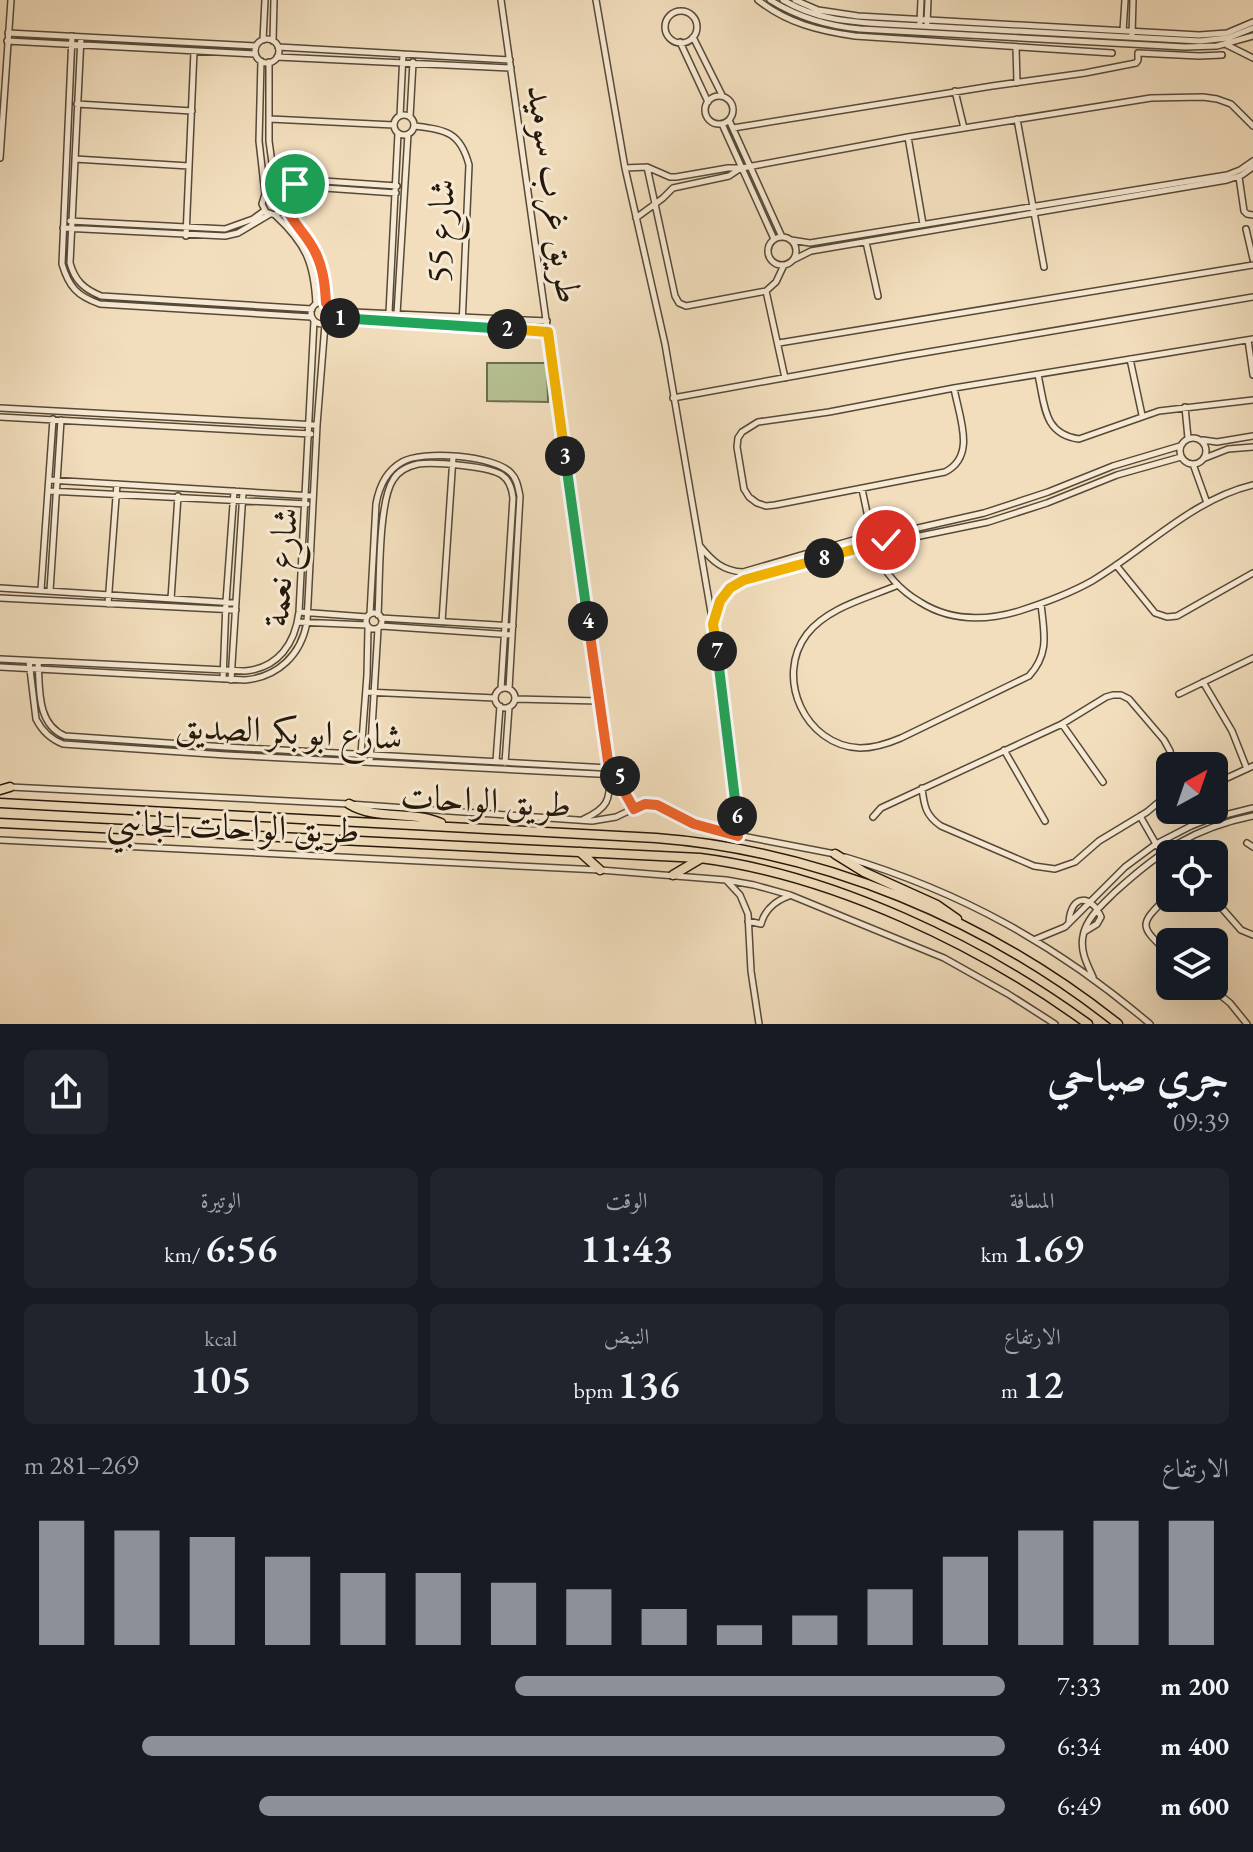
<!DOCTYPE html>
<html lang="ar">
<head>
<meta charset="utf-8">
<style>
	:root { --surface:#171b24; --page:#20242c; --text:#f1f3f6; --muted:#9ea1a6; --accent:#8c9099 }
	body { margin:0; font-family:"EB Garamond",Amiri,serif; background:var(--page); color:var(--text); direction:rtl; height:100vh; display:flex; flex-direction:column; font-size:30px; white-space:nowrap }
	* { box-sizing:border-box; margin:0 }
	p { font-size:26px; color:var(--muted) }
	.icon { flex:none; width:44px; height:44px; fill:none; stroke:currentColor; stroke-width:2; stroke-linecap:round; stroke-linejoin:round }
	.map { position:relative; height:1024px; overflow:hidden; direction:ltr }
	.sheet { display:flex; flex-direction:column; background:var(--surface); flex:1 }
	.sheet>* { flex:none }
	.needle { width:52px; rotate:40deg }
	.buttons { position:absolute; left:1156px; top:752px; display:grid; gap:16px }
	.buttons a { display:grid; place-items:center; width:72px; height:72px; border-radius:12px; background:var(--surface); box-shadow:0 8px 32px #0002; font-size:40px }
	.pin { position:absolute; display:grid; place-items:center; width:68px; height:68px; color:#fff; margin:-34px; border:4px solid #fff; border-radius:50%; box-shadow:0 2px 8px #0007 }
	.km { position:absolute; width:40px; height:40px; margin:-20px; border-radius:50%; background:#222; color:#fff; font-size:22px; line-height:40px; text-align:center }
	.round { display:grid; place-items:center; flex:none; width:84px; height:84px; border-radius:12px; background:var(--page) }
	.headline { display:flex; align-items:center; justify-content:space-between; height:136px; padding:0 24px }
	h1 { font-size:44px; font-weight:600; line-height:60px }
	.stats { display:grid; grid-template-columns:repeat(3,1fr); gap:12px; height:136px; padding:8px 24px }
	.stats div { display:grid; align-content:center; border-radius:12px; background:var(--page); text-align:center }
	.stats b { font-size:40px; font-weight:600 }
	.stats small { font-size:22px; font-weight:400 }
	.stats p { font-size:22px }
	.chart { height:224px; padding:16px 24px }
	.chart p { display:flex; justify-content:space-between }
	.chart svg { width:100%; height:144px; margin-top:8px; stroke:var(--accent); stroke-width:6 }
	ul { padding:0 24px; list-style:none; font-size:26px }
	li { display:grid; grid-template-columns:128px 96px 1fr; align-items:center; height:60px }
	li i { height:20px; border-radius:10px; background:var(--accent) }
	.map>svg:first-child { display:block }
</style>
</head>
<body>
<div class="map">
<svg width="1253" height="1024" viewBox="0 0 1253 1024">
	<rect width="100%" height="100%" fill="#f2debd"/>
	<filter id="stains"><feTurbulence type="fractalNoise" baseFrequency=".0025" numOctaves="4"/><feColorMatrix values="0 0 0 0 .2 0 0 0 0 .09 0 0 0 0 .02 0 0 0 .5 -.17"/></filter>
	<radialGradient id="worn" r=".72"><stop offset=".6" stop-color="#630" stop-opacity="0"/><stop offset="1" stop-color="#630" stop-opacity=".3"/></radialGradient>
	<path fill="#b7c294" stroke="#6d6c4f" stroke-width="2" d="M487 363H547L548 402 487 401Z"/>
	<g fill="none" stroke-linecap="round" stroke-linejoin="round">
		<g stroke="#574937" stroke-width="8">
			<path id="minor" d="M501 0 610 775C610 800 608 808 584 819
				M596 0 625 168 665 344 713 624 735 788 738 836
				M758 0C787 23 819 31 855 36L1112 53
				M770 0C799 18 827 26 860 29L1185 47 1217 46 1253 36
				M783 0C815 19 848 22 885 24L1200 41 1228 38 1253 28
				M795 0 818 10 858 16 1199 35 1227 33 1253 22
				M665 27a16 16 0 1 1 32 0a16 16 0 1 1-32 0Z
				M920 23 921 0
				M927 23 928 0
				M1123 31 1125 0
				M8 33 256 46
				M1132 35 1133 0
				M72 36 62 264C69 287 77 296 100 304L311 317
				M81 37 70 263C75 281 84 289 101 296L312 309
				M693 37 722 95
				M255 51a12 12 0 1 1 24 0a12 12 0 1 1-24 0Z
				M263 40 265 0
				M7 41 255 54
				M273 41 274 0
				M680 42 708 102
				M1227 45 1253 58
				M278 47 510 60
				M1016 47 1017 83
				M277 57 511 68
				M261 61 259 141 265 194
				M269 62V141L276 192
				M955 91 964 128
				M705 110a14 14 0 1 1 28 0a14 14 0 1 1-28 0Z
				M77 104 192 111
				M394 125a10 10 0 1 1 20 0a10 10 0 1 1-20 0Z
				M400 116 403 54
				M410 117 413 62
				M270 119 394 125
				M1017 119 1044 267
				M729 120 782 237
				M722 124 774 239
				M414 126C445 130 460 131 469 165L462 326
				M733 128 992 86 1085 73 1136 63 1138 60V53L1199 56 1222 55
				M908 137 923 224
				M0 158 11 0
				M75 159 189 166
				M647 167 675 296 679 303 686 306 766 291 776 282 784 265
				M625 168 647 167 670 177H676L728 168H742L908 137 1151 98 1203 97 1217 99 1231 104 1253 126
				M1239 177 1244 211 1247 214 1253 215
				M280 193 285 202 283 211 275 215 266 212 262 204 265 194 272 191 280 193 295 184 309 180 397 186
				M285 199 299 191 310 187 396 193
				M284 208C309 240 325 261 326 303
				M276 216C306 244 314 263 316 304
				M636 218 663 198 673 188 729 176 741 168
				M70 221 225 229 253 219 264 211
				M63 228 225 236 238 233 270 214
				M1246 229 1253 259
				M186 236 194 51
				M768 251a14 14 0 1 1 28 0a14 14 0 1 1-28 0Z
				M791 240 810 243 1227 175 1240 170 1253 161
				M866 242 878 296
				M793 260 811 251 1227 180 1242 175 1253 167
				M766 291 785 378
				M311 313a11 11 0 1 1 22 0a11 11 0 1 1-22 0Z
				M332 311 547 321
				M389 313 398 133
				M397 314 408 134
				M332 317 548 332
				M1248 340 1253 375
				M779 343 1253 265
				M1130 359 1142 415
				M1038 375C1045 405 1043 434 1079 439L1159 411 1253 400
				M954 388C959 417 977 456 945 472L775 505 766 506 757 503 749 497 744 489 737 447 738 438 742 432 758 422 829 412 954 388 1253 339
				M673 398 905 356 1253 297
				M1185 407 1188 438
				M0 408 317 425
				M0 417 311 434
				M1180 451a13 13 0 1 1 26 0a13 13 0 1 1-26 0Z
				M1203 440 1217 442 1253 436
				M1205 458 1228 449 1253 447
				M1193 464 1207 503
				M49 480 313 496
				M862 489 870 527
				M48 491 307 504
				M860 540a13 13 0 1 1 26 0a13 13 0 1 1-26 0Z
				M884 533 918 528 984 513 1048 492 1113 466 1180 446
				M886 543 988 522 1047 503 1117 475 1181 457
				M700 546C712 561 723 571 743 572L860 538
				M877 553C884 573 901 591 920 602 950 621 985 621 1019 611 1044 603 1069 594 1092 581 1146 549 1191 500 1253 485
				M1116 565 1155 613 1167 617 1177 616 1253 573
				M898 585C868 598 828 607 807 634 774 677 805 746 860 748 875 748 887 744 901 738L1029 676C1050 653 1044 633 1041 604
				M0 588 236 603
				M41 590 53 419
				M50 591 61 420
				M0 598 236 610
				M171 599 178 496
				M108 604 117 484
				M299 612 367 617
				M366 621a8 8 0 1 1 16 0a8 8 0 1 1-16 0Z
				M370 614 376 504C379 487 386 471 402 462 422 450 494 455 511 473 517 479 518 487 520 496L509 689
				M378 615C380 584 378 503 393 480 398 471 409 466 418 464 434 462 492 466 503 476 510 481 512 489 513 498L501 689
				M381 618 513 626
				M298 622 367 625
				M442 622 453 457
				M713 623C718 607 722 594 736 584L862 547
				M381 626 512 635
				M0 659 245 671C278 668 295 644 299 612L314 321
				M29 661 36 719C42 731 50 739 63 744L226 755 618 775 622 777 627 797 634 809
				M38 661C40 688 36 724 65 736L226 747 609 768
				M0 667 245 680C278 677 301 655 307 622L317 425 325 324
				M223 679 226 602 234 491
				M231 680 243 492
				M1203 682 1232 731 1247 769
				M495 698a10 10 0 1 1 20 0a10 10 0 1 1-20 0Z
				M366 692 495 698
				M1179 694 1253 658
				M515 699 599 701
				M1062 724 1103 782
				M1004 750 1045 821
				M361 754 367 675 368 628
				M370 761 378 629
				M496 761 500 706
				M505 763 509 707
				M1216 783 1253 766
				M10 787 349 804 592 821 616 817 641 805 653 804 660 806 688 822 711 830 835 854
				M922 788C924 806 926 816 941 826L1034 866 1055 869 1075 862 1099 841 1147 812 1160 801 1170 788
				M1140 816 1156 844 1170 862
				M873 817 881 808 1062 724 1106 697 1113 695H1121L1129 699 1164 740 1170 751 1173 766
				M0 840 600 870 726 880 754 885 790 895 944 958 1008 994 1055 1024
				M1247 843 1253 847
				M845 857C962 892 1057 945 1150 1024
				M727 881 740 895 748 914 751 971 759 1024
				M1170 894C1138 926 1138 924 1170 955
				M1213 898 1241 930 1253 935
				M748 921 761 924C765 909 775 901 789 896
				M1069 922C1071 893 1092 895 1101 917L1097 924 1084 932
				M1036 939 1065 927 1125 867 1156 844 1191 826 1209 819 1253 808
				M1093 977C1087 964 1080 951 1083 936 1086 918 1102 905 1115 892 1159 852 1193 828 1253 816
				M1209 986 1230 1003 1247 1024"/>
		</g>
		<g stroke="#23170a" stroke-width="11">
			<path id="highway" d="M0 790 10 787
				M0 803 656 838C823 851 987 920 1118 1024
				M349 804C377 821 411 810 441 823
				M0 823 700 858C833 875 980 945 1088 1024
				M580 852 600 870
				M835 854 864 872 937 905 957 919
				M673 875 700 859"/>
		</g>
		<use href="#minor" stroke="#f7ead4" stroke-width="5"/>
		<use href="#highway" stroke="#f2debd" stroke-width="8"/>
	</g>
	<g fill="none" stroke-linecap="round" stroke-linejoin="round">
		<g stroke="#fff" stroke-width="16">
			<path id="split-1" d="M295 184 280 193 285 199C286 217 304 231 313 248 323 265 325 284 326 303L331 308 332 317 340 318"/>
		</g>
		<g stroke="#fff" stroke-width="16">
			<path id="split-2" d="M340 318 507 329"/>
		</g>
		<g stroke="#fff" stroke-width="16">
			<path id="split-3" d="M507 329 548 332 565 456"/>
		</g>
		<g stroke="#fff" stroke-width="16">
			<path id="split-4" d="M565 456 588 621"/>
		</g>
		<g stroke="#fff" stroke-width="16">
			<path id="split-5" d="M588 621 610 775 620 776"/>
		</g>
		<g stroke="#fff" stroke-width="16">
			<path id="split-6" d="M620 776 625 793 634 809 645 804 657 805 694 824 738 836 737 816"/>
		</g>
		<g stroke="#fff" stroke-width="16">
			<path id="split-7" d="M717 651 737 816"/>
		</g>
		<g stroke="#fff" stroke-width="16">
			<path id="split-8" d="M717 651 713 624 720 601 730 588 744 580 824 558"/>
		</g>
		<g stroke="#fff" stroke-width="16">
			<path id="split-9" d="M824 558 862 547C871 557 884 553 886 540"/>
		</g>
		<use href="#split-1" stroke="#f0652b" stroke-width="10"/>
		<use href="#split-2" stroke="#22a559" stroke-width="10"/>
		<use href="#split-3" stroke="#f5b400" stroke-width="10"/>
		<use href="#split-4" stroke="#22a559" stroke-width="10"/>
		<use href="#split-5" stroke="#f0652b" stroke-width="10"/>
		<use href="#split-6" stroke="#f0652b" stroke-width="10"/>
		<use href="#split-7" stroke="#22a559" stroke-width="10"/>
		<use href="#split-8" stroke="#f5b400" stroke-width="10"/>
		<use href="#split-9" stroke="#f5b400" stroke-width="10"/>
	</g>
	<g text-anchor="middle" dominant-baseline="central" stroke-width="6" stroke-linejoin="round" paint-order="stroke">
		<g font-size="36" fill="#23170a" stroke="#f7ead4">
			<text transform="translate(555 194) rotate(82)">طريق غرب سوميد</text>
			<text transform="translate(440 231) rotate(-88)">شارع 55</text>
			<text transform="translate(280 567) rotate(-85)">شارع نعمة</text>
			<text transform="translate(289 731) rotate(3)">شارع ابو بكر الصديق</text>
			<text transform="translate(486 800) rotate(3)">طريق الواحات</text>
			<text transform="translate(233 826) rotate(2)">طريق الواحات الجانبي</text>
		</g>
	</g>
	<rect width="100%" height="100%" filter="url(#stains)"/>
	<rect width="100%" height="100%" fill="url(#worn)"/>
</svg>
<div class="buttons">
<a><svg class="needle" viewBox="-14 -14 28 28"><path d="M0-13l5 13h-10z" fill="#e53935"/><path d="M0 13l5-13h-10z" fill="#9ea1a6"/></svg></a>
<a><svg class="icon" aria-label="locate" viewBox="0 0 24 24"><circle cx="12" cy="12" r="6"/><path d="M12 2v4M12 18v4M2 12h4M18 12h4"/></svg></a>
<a><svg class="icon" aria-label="layers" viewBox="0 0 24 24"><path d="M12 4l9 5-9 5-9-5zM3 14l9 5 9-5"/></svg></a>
</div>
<div class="pin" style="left:295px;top:184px;background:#1e9e55"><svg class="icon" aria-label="arrive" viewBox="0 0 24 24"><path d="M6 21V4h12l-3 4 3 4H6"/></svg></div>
<div class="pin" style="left:886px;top:540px;background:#d93025"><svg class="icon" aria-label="check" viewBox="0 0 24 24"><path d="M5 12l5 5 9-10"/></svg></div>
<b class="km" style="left:340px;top:318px">1</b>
<b class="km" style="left:507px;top:329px">2</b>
<b class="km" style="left:565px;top:456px">3</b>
<b class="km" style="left:588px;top:621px">4</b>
<b class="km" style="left:620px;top:776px">5</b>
<b class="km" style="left:737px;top:816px">6</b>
<b class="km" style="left:717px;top:651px">7</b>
<b class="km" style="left:824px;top:558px">8</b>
</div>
<section class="sheet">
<div class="headline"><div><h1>جري صباحي</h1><p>09:39</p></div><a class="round"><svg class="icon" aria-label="share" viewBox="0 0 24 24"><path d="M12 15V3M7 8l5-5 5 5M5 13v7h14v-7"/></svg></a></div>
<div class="stats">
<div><p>المسافة</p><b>1.69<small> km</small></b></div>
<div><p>الوقت</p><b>11:43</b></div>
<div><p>الوتيرة</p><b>6:56<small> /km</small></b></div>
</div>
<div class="stats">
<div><p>الارتفاع</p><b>12<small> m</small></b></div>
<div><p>النبض</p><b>136<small> bpm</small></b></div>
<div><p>kcal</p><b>105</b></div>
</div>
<div class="chart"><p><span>الارتفاع</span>269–281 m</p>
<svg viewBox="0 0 160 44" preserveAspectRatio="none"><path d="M5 44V6M15 44V9M25 44V11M35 44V17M45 44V22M55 44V22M65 44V25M75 44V27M85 44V33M95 44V38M105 44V35M115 44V27M125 44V17M135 44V9M145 44V6M155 44V6"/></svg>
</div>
<ul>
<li><b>200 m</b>7:33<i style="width:50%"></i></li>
<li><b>400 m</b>6:34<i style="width:88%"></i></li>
<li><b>600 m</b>6:49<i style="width:76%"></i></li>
</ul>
</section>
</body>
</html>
